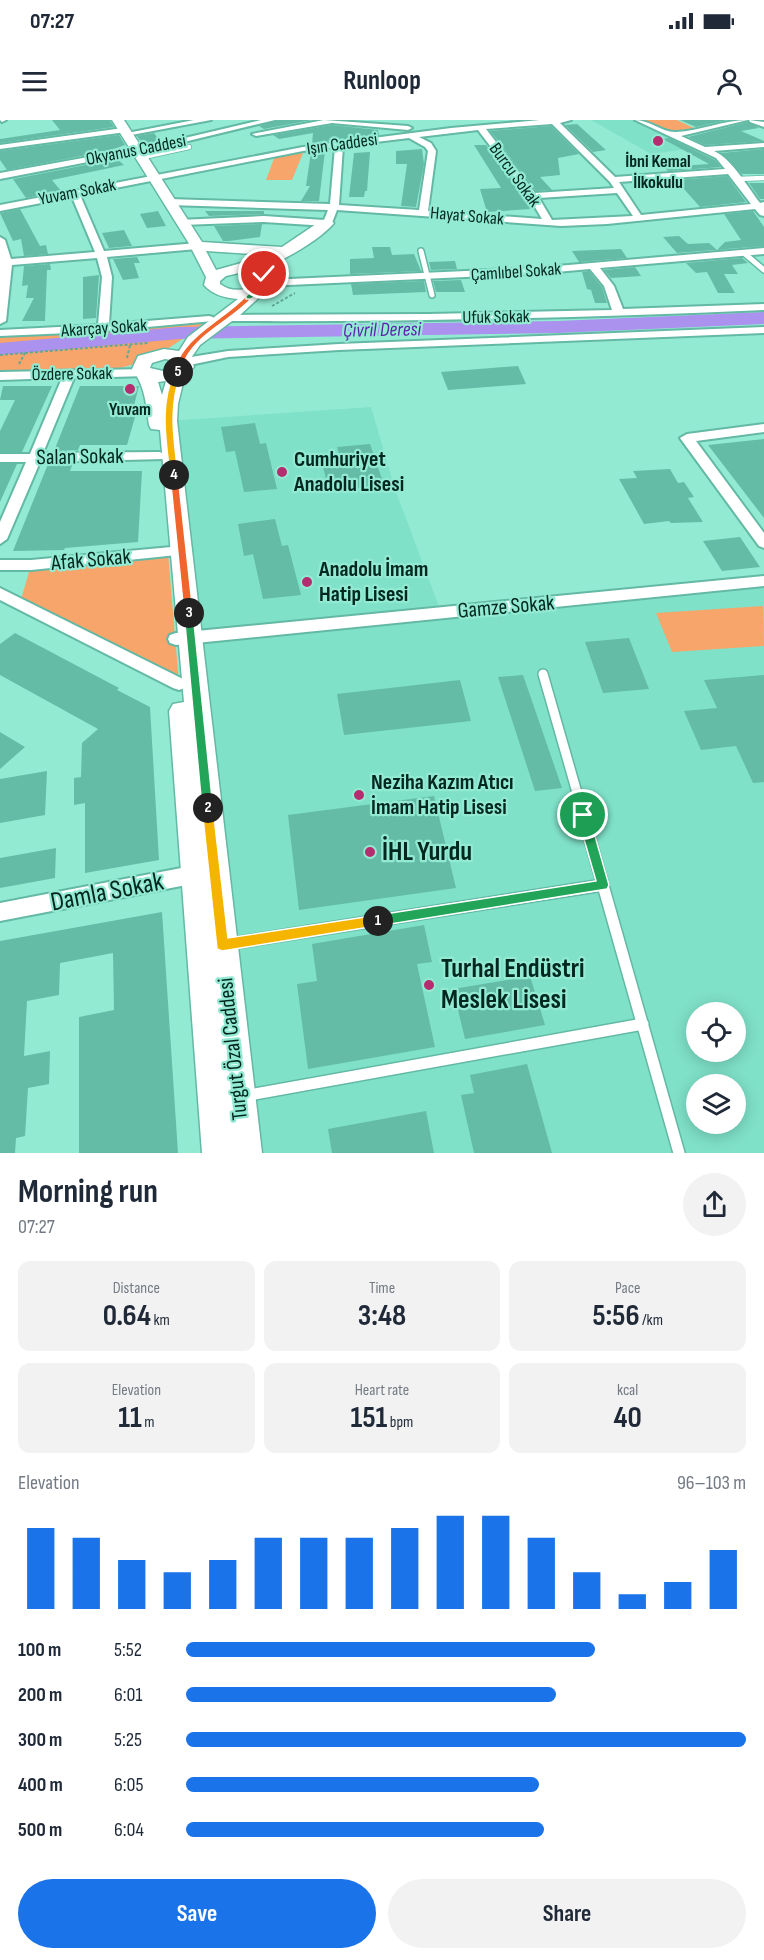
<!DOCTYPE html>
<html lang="en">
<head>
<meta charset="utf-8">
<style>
	:root { --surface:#fff; --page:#f2f2f3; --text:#1f2937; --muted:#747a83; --accent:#1a73e8 }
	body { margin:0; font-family:"Sofia Sans Condensed",sans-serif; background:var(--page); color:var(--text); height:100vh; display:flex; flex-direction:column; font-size:22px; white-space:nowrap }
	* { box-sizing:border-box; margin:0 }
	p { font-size:20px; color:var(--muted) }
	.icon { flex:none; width:33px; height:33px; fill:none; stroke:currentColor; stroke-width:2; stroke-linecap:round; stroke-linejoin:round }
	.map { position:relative; height:1033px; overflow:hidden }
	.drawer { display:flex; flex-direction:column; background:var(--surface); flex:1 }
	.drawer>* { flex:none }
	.tools { position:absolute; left:686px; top:882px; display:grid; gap:12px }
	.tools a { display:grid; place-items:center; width:60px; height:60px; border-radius:50%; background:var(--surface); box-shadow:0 3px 15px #0003; font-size:30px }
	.pin { position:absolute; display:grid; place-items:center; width:51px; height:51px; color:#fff; margin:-26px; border:3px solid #fff; border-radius:50%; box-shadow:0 2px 6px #0007 }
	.km { position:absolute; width:30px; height:30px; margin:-15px; border-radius:50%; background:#222; color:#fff; font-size:16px; line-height:30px; text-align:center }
	.round { display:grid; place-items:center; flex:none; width:63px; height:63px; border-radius:32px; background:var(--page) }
	.overview { display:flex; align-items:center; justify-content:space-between; height:102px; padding:0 18px }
	h1 { font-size:33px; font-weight:700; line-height:45px }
	.metrics { display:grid; grid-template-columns:repeat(3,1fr); gap:9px; height:102px; padding:6px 18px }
	.metrics div { display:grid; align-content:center; border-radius:12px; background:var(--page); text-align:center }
	.metrics b { font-size:30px; font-weight:700 }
	.metrics small { font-size:16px; font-weight:400 }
	.metrics p { font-size:16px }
	.chart { height:168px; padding:12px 18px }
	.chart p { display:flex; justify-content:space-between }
	.chart svg { width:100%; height:108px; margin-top:6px; stroke:var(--accent); stroke-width:6 }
	.button { display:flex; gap:12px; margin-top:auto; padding:12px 18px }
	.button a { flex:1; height:69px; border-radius:36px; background:var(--accent); color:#fff; font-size:24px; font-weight:700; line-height:69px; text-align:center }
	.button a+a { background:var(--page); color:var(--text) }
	ul { padding:0 18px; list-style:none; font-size:20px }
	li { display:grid; grid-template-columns:96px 72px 1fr; align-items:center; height:45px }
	li i { height:15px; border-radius:8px; background:var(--accent) }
	.status { display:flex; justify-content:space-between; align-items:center; height:42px; padding:0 30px; background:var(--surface); direction:ltr }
	.status svg { height:16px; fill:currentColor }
	header { display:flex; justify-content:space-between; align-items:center; height:78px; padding:0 18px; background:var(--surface); font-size:27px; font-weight:700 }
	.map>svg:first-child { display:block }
</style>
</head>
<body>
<div class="status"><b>07:27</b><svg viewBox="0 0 49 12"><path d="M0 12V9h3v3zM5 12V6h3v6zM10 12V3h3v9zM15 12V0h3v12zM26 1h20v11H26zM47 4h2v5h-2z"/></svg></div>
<header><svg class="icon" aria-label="menu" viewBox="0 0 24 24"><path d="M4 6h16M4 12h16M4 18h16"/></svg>Runloop<svg class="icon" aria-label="person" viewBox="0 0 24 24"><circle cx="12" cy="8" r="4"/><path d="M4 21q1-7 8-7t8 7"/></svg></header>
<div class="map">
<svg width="764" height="1033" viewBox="0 0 764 1033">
	<rect width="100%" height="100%" fill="#93ead3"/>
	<path fill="#7fe1c8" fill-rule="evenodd" d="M591 0H639L701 27 651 34Z
		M371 287 395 369 441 492 764 461V1033H244L168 301ZM696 892H735V932H696ZM696 964H735V1004H696Z"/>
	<path fill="#f7a56b" d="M639 0H677L698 10 674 15Z
		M305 28 292 60H266L276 33Z
		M209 199C192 212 174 226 155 236 112 258 48 253 0 256V213Z
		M168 433 179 563 20 483 31 445Z
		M763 486 764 526 672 532 656 493Z"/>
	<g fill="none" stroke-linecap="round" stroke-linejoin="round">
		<path fill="#ab92ef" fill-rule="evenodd" d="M764 192V204L558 213 179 219 0 235V223L179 207 558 201Z"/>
	</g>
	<path fill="#65bca6" d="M52 0H110L114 7 0 23V19L60 10Z
		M277 0H312L264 9 259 6Z
		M680 0H727L696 7Z
		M748 2 759 8 741 11 764 21 705 25 688 17Z
		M577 4 606 30 593 32 565 5Z
		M332 5 378 10 379 15 312 24 313 13 279 19 273 15Z
		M551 6 579 34 558 38 560 55 540 57 552 70 536 71 501 25H504L500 23 490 11Z
		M154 13 160 21 143 25 137 16Z
		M119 15 125 25 108 31 7 50 0 40V31Z
		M669 18 715 40 721 47 668 51 664 47 709 44 663 19Z
		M474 25H486L525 75 531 89 487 92 480 69 501 68Z
		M422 29 424 44 416 87 401 86 407 44H396V31Z
		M764 29V54H742L721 33Z
		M325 31 319 81H301L310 66H306L311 32Z
		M370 32 367 71H365L364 77H349L354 33Z
		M117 39 124 45 52 60 61 71 26 78 13 59Z
		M727 56 746 82 700 87 676 60Z
		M749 63H764V79H760Z
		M20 89 40 126 46 125 48 134 24 136 21 119 13 121 0 93Z
		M158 91 166 106 147 108 140 94Z
		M205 91H264V94L209 96Z
		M753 91 764 107V126L677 133 663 117 679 116 688 124 709 123 717 130 725 122 741 120 724 94Z
		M262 104 260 117 229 121H223L214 106Z
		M124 110 132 126 109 128 102 113Z
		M372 127H390L392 135 414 134 421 151 350 154V139L374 138Z
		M621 129 627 138 579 142 572 131Z
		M137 137 140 143H134L139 158 123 160 113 139Z
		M742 138 748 143 732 145 738 154H724L735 173H718L707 152 696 153 686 143Z
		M455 141 457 149 431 150 429 142Z
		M50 144 51 150H47L45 201H22L34 178H26L28 165 22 166 24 146Z
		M635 147 641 156 611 158 604 150Z
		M589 151 602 167 607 183H595L591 170 587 169 582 152Z
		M99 155 96 198 83 199V157Z
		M461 160 465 172H436L433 161Z
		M424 161 426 172 353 175 351 164Z
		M518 246 526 264 448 270 441 252Z
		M3 266H52L22 332H0V311L15 280H0Z
		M80 266H139L131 297H135L127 325H80L78 330 54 331Z
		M255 303 260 324 266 323 277 369 244 372 235 331 226 332 221 307Z
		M764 319V398L708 325Z
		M370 324 384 365 329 371 321 339 340 337 337 327Z
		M73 343 70 351H142L138 422 65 428 64 430 13 431 48 344Z
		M0 344H17L0 382Z
		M670 349 678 363 684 362 694 377 688 378 703 402 671 403 669 401 644 404 619 359 637 358 633 351Z
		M275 399 282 426 288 425 301 475 263 479 253 434 244 436 238 404Z
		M740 417 760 447 722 451 703 421Z
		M15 513 119 568 117 570 150 587 159 740 85 753V683L74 685V658L81 657 82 623 98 609 0 555V524Z
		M629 518 649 569 603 573 585 522Z
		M523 555 562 668 535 671 498 557Z
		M764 555V662L753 663 736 626 701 630 684 591 717 588 704 560Z
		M460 560 471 601 344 615 337 574Z
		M0 612 25 627 0 649Z
		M47 651 45 695 0 703V659Z
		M434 676 456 768 299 790 288 695Z
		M56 728 55 758 0 768V738Z
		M162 792 178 1033H79V897L114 890 113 833 60 843 59 875 27 881 24 936 50 931 49 964 28 968 25 1016 16 1018 15 1033H0V821Z
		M424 805 432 842 417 844 435 927 308 949 297 864 317 861 312 824Z
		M530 856 545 905 465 919 453 869Z
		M527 944 552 1033H474L461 975 474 973 470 955Z
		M426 991 434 1033H332L328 1009Z"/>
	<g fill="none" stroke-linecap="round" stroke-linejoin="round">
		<g stroke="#63b9a4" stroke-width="6">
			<path id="lane-far3" d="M139 38 189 27
				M738 59 764 58"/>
		</g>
		<g stroke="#63b9a4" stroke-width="8">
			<path id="lane-far2" d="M421 131 432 175
				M744 133 764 150"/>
		</g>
		<g stroke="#63b9a4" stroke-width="12">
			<path id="lane-far1" d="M543 554 590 718"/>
		</g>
		<g stroke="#63b9a4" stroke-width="14">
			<path id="lane" d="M589 716 679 1033
				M228 824 603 765
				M244 976 643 904"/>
		</g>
		<g stroke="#63b9a4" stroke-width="4">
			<path id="street" d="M0 0H6L2 2Z
				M194 0H211L126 16 122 14Z
				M261 0H275L155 29 0 59V53L155 25Z
				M324 0 408 6 412 8 408 10 332 3 256 16 252 14Z
				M540 0H571L560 3 615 57 725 49 716 38 635 0C650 0 663 13 676 12 700 11 723 0 748 0L681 16 705 27 764 23V27L714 31C732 39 747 66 760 83L764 82V96L760 95 755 89 607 104 561 106 337 90 332 103 327 106 264 102 182 105 177 102 179 100 264 96 324 100 328 90 169 85 164 82 169 79 330 84 335 27 303 31 80 75 104 131 197 123 202 126 197 129 107 137 112 157 109 204 209 196 213 197V201L93 212 0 216V210L98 205 102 157 97 138 12 145 6 201 0 204V117L5 120 11 139 95 132 72 77 0 91V85L303 27 451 8ZM552 4 610 62 614 68 535 73 486 9ZM478 10 529 77 542 99 428 91 436 31 431 23 419 17ZM409 18 425 27 428 31 419 90 339 85 343 26ZM728 54 751 84 641 95 619 62ZM617 73 633 96 552 100 539 78Z
				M749 0 764 2V7L750 2Z
				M123 8 127 10 126 12 0 29V25Z
				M764 128V134L600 148 614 166 623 189 764 184V190C585 198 407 202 227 201L221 198 227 195 429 194 612 190 604 166 590 149 534 154 267 166 262 163 267 160 534 148Z
				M764 207V213L339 230 228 237 185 246 179 242 185 238 228 231 339 224Z
				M144 249 150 253 148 256 74 258 43 333 160 332 167 336 165 339 40 342 7 419 0 424V402L26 342H0V334H30L62 258 0 260V252Z
				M764 304V312L696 321 764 413V428L759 426 680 318 687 314Z
				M182 426 187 428 190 431 187 434 31 450H0V440H31Z
				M764 456V466L176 525 170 523 168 519 170 515 176 513Z
				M0 468 185 560 188 564 185 568 179 570 173 568 0 480Z
				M202 744 209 747 212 753 209 759 202 762 0 801V783Z"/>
		</g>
		<g stroke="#63b9a4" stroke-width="3">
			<path id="secondary" d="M112 0H124L202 122 282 127 322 100 327 99 334 103C321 119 282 142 262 148L271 153 275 163 240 195 200 225 191 238 194 247 185 255 178 284 177 301 262 1033H202L169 591 173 584 184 582 160 310 151 309 149 305C146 284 145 266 132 249L138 236 164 229 179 231 188 217 238 179C225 178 213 175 204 165L206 157 188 122ZM206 131 270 135 216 150ZM239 153 259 158V162C247 171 232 173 220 164V161L226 156ZM165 239 171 240 176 245 163 251 150 248 152 243ZM166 261 162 275 158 262Z"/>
		</g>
		<path stroke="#61a795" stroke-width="2" stroke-dasharray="3 2" stroke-linecap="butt" d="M272 186 295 173
			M0 235 148 223
			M127 238 130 225
			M19 244 25 233"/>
		<use href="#lane-far3" stroke="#fff" stroke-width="4.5"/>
		<use href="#lane-far2" stroke="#fff" stroke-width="5"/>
		<use href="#lane-far1" stroke="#fff" stroke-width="9"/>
		<use href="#lane" stroke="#fff" stroke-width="11"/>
		<use href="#street" fill="#fff" fill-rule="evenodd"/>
		<use href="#secondary" fill="#fff" fill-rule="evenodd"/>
	</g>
	<path fill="#22a559" stroke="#fff" stroke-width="1.5" d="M583 690 589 695 609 765 607 769 378 806 373 805 372 801 373 797 378 795 596 761 577 695Z"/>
	<path fill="#f5b400" stroke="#fff" stroke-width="1.5" d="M208 683 213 688 228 818 378 795 382 797 384 801 382 805 222 831 217 829 202 688Z"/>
	<path fill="#22a559" stroke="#fff" stroke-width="1.5" d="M189 490 193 493 213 688 208 693 202 688 184 493Z"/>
	<path fill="#f0652b" stroke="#fff" stroke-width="1.5" d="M174 353 178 355 193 493 189 496 184 493 170 355Z"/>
	<path fill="#f5b400" stroke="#fff" stroke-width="1.5" d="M175 251 181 252C168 289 174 318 178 355L174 358 170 355C166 320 159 284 175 251Z"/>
	<path fill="#f0652b" stroke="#fff" stroke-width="1.5" d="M246 176 252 178C232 200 200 212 186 238L189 242 187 248 180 254H175V251L181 246 179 238C193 212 225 198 246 176Z"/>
	<path fill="#22a559" stroke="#fff" stroke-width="1.5" d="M262 153H266L271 158 270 163 251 179H246V176L264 162Z"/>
	<g fill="#b42d6f" stroke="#93ead3" stroke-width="2">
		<circle cx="658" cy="21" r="6"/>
		<circle cx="130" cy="269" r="6"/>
		<circle cx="282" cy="352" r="6"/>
		<circle cx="307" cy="462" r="6"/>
		<circle cx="359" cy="675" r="6"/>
		<circle cx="370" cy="732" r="6"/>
		<circle cx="429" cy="865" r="6"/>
	</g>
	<g text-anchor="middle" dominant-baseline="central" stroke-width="4.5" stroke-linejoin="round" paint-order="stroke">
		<g font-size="18" fill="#01271f" stroke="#93ead3">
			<text transform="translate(342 24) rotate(-8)">Işın Caddesi</text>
			<text transform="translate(136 30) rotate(-11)">Okyanus Caddesi</text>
			<text transform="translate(515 55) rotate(54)">Burcu Sokak</text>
			<text transform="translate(77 72) rotate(-11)">Yuvam Sokak</text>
			<text transform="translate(467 96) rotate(5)">Hayat Sokak</text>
			<text transform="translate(516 152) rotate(-4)">Çamlıbel Sokak</text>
			<text transform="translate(496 197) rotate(-1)">Ufuk Sokak</text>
			<text transform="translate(104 208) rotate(-4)">Akarçay Sokak</text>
			<text transform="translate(72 254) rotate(-1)">Özdere Sokak</text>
		</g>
		<g font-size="18" font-weight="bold" fill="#01271f" stroke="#93ead3">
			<text x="658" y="41">İbni Kemal<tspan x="658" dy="21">İlkokulu</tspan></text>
			<text x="130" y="289">Yuvam</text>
		</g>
		<g font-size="20" font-style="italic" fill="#5d25ad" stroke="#93ead3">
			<text transform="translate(382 210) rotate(-1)">Çivril Deresi</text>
		</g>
		<g font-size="22" fill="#01271f" stroke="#93ead3">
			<text transform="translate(80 337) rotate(-1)">Salan Sokak</text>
			<text transform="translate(91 440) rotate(-5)">Afak Sokak</text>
			<text transform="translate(506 487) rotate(-5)">Gamze Sokak</text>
			<text transform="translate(233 929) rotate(-96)">Turgut Özal Caddesi</text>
		</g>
		<g font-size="22" font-weight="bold" fill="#01271f" stroke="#93ead3" text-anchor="start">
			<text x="294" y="339">Cumhuriyet<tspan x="294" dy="25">Anadolu Lisesi</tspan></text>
			<text x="319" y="449">Anadolu İmam<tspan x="319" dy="25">Hatip Lisesi</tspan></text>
			<text x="371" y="662">Neziha Kazım Atıcı<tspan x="371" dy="25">İmam Hatip Lisesi</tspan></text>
		</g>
		<g font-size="27" font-weight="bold" fill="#01271f" stroke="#93ead3" text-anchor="start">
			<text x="382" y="732">İHL Yurdu</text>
			<text x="441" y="849">Turhal Endüstri<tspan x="441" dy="31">Meslek Lisesi</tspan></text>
		</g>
		<g font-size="27" fill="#01271f" stroke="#93ead3">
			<text transform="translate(107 772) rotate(-11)">Damla Sokak</text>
		</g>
	</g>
</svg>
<div class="tools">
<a><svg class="icon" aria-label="locate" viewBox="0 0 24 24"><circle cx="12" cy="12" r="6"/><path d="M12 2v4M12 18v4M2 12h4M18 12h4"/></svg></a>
<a><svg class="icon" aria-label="layers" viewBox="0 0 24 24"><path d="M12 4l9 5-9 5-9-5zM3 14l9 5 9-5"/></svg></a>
</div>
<div class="pin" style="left:583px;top:695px;background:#1e9e55"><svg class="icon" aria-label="arrive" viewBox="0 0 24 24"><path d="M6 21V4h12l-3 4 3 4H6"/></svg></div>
<div class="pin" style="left:264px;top:154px;background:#d93025"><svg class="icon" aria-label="check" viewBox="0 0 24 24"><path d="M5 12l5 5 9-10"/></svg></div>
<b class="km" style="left:378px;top:801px">1</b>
<b class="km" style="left:208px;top:688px">2</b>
<b class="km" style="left:189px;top:493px">3</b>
<b class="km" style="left:174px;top:355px">4</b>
<b class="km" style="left:178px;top:252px">5</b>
</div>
<section class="drawer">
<div class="overview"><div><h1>Morning run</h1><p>07:27</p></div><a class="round"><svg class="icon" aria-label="share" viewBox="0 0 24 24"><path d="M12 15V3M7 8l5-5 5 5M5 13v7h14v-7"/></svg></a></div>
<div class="metrics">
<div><p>Distance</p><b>0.64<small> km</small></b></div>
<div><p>Time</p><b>3:48</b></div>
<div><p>Pace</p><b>5:56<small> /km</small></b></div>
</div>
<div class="metrics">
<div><p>Elevation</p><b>11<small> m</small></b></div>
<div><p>Heart rate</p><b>151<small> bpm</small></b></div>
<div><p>kcal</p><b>40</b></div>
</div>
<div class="chart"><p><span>Elevation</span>96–103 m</p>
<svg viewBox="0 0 160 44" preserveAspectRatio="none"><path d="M5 44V11M15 44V15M25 44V24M35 44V29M45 44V24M55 44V15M65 44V15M75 44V15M85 44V11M95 44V6M105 44V6M115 44V15M125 44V29M135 44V38M145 44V33M155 44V20"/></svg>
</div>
<ul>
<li><b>100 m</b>5:52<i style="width:73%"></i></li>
<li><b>200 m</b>6:01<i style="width:66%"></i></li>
<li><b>300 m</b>5:25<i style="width:100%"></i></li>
<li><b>400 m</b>6:05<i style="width:63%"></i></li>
<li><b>500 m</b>6:04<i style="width:64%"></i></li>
</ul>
<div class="button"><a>Save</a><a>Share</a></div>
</section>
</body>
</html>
